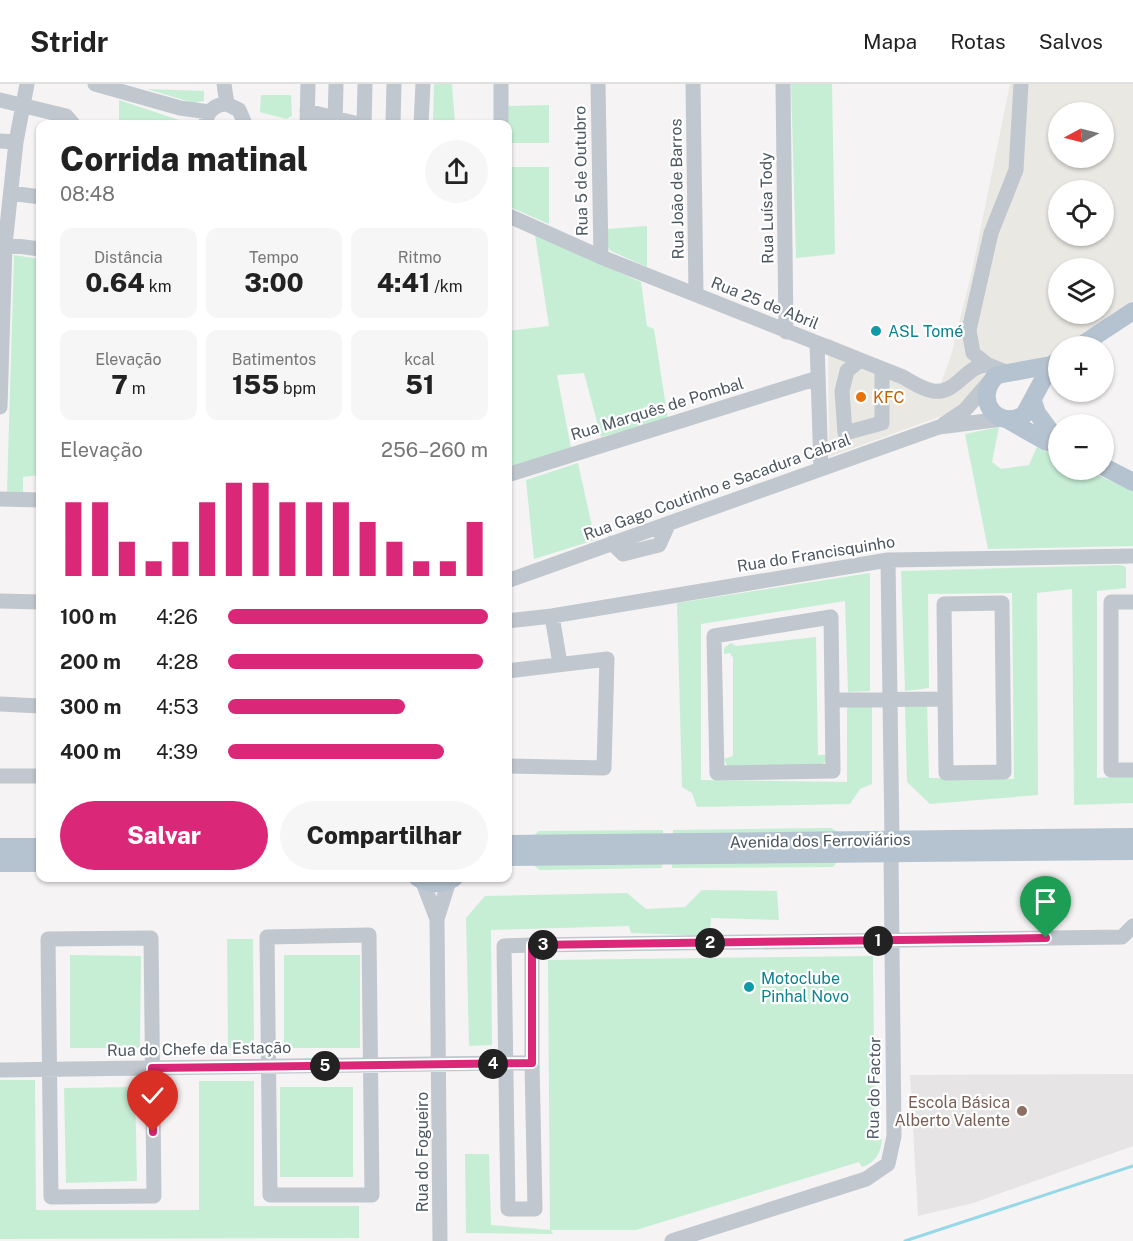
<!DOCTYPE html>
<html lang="pt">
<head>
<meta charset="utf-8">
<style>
	:root { --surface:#fff; --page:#f6f6f6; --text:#222; --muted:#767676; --line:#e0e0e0; --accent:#db2777 }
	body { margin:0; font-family:"Public Sans",sans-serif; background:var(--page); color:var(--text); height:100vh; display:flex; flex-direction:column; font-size:22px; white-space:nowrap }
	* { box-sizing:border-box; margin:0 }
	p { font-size:20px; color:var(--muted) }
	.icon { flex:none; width:33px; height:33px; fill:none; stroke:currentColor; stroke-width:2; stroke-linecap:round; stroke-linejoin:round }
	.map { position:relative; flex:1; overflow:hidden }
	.sheet { position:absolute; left:36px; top:36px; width:476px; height:762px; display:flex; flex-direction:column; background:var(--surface); border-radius:12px; box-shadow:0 2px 4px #0004 }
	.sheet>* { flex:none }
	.needle { width:39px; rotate:263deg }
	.tools { position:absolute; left:1048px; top:18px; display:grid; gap:12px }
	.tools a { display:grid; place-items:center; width:66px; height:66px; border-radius:50%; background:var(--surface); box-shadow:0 2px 4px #0004; font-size:30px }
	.pin { position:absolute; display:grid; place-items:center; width:51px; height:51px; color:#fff; margin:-62px -26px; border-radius:50% 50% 50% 0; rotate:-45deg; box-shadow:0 0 6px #0007 }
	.pin .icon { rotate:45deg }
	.km { position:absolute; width:30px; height:30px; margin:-15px; border-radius:50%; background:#222; color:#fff; font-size:16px; line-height:30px; text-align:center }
	.round { display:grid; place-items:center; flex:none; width:63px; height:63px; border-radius:32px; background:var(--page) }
	.headline { display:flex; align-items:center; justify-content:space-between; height:102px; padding:0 24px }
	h1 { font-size:33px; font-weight:800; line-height:45px }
	.stats { display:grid; grid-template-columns:repeat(3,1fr); gap:9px; height:102px; padding:6px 24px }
	.stats div { display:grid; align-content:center; border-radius:12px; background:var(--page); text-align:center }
	.stats b { font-size:26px; font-weight:800 }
	.stats small { font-size:16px; font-weight:400 }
	.stats p { font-size:16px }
	.chart { height:168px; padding:12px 24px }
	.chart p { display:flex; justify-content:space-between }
	.chart svg { width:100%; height:108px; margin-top:6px; stroke:var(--accent); stroke-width:6 }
	.button { display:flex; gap:12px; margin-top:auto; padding:12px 24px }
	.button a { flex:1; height:69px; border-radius:36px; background:var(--accent); color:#fff; font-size:24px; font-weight:800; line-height:69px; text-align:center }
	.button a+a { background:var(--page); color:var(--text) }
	ul { padding:0 24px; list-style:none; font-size:20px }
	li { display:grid; grid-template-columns:96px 72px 1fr; align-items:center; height:45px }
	li i { height:15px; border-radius:8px; background:var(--accent) }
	header { display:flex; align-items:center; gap:36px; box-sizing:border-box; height:84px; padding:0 30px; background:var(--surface); border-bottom:2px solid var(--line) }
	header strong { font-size:28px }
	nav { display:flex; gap:33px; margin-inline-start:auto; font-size:21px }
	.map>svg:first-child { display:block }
</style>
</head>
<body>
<header>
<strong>Stridr</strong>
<nav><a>Mapa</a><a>Rotas</a><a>Salvos</a></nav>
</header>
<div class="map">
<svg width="1133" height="1157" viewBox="0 0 1133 1157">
	<rect width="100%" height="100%" fill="#f5f3f3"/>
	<path fill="#eae8e2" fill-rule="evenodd" d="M1010 0H1133V216L1063 262H1059L1044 275 958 326 829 373 828 254 940 302 951 272 972 187ZM1059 28H1104V74H1059ZM1059 106H1104V152H1059ZM1059 184H1104V230H1059Z"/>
	<path fill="#e6e4e4" d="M1133 990V1062L973 1119 918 1132 910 991Z"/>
	<path fill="#c6eed5" d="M434 0H452L455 40H433Z
		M791 0H832L835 170 796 174Z
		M147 5 204 7V17L194 19Z
		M261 11H291L292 32 286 35 260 28Z
		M119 16 191 40H119Z
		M549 21V59H508L507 22Z
		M509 83H549V140L510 123Z
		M647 142V183L611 167 608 163 606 145Z
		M535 151 641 198 647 242 654 245 668 336 601 353 584 289 557 291 571 364 507 383V247L549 242Z
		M14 171 40 175V391L23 393V409L7 408Z
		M999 343 992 378 1001 385 1029 381 1037 363 1059 373V386H1086L1133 407V462L988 465 965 350Z
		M578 379 595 456 534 475 526 396Z
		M1120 481 1126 483V504L1097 507V694L1133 692V719L1074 721 1072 505 1037 509 1038 711 930 720 907 698 905 621 927 618 929 694 1014 695 1012 509 928 510 929 604 905 607 901 487Z
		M870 489V607L848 608 845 517 701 540V696L847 698V621L872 618V700L860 705 850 720 697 723 692 709 682 703 677 519Z
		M816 553 818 671H826V677L820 682 728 684 724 675 733 672V574L730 569 724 570V564L731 559 736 562Z
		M831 744 840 749 673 751V746Z
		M663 746V751L533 752 539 747Z
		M838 777 833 783 672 784V779Z
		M662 779V784L540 786 533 781Z
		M702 806 777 807 779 836 711 834 710 852 631 849 629 842 491 846 492 961 469 962 466 834 485 812 627 809 646 825 685 823Z
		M227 855H253L254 964H228Z
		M70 871 141 872 140 964H70Z
		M284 871H360V964H284Z
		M873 872 875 1055H882C881 1069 875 1079 862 1083L859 1078 636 1146H551L553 1150 466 1149 465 1070H489L491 1141 550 1146 548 876Z
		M0 996H35L36 1126H199V997H254V1122H359V1154L0 1155Z
		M135 1003 137 1097 66 1099 64 1004Z
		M280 1003H353V1093H280Z"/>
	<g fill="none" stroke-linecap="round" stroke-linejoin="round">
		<path stroke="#96d8e8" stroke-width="3" d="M905 1157 1133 1082"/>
		<path stroke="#c0c7ce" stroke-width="15" d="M95 0 180 24 209 28
			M224 0 227 20
			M501 0V40
			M598 0 601 173
			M693 0 696 210
			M783 0 786 248
			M0 16 66 32 73 40
			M307 27 358 40
			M206 40C206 28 215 20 227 20L239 26 245 40
			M307 40 308 0
			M335 40 336 0
			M364 40 365 0
			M393 40 394 0
			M421 40 423 0
			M0 57 16 58
			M11 109 40 113
			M507 131 601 173 903 293C912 298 923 306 933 307 957 311 966 280 988 281 993 282 1000 286 1006 288
			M0 160 40 165
			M817 259 821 385
			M860 276 847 287 842 307 845 349 882 339V285
			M988 281 973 269 969 246 991 149 1016 86 1021 0
			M0 323 5 161 16 58 27 0
			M944 340 965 326 990 297
			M507 391 818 294
			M0 415 40 416
			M612 459 623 470 659 461 669 439
			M888 476 892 756
			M507 497 939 343 1002 335
			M0 517 40 518
			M1133 518H1111V686H1133
			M1002 519 1004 688 946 689 944 520Z
			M552 532 560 580
			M831 533 833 687 717 689 714 552Z
			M507 537 552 532 888 476 1133 472
			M507 587 607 575 604 684 507 682
			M832 616 945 615
			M0 620 40 622
			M0 692H40
			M422 796 437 835
			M369 851 372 1111H270L267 853Z
			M151 854 154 1112 51 1113 48 855Z
			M532 861 1122 853 1133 842
			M0 986 506 979H532V861L504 862 508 1125H535L532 979
			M440 1157 437 835 449 797
			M672 1157 866 1095 888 1080 894 1052 891 770"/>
		<path stroke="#b5c2cf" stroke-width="18" d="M1080 262 1133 227
			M1051 281 1024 331C995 347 973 313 997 291L1051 281 1059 276
			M1033 317 1037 329 1059 359
			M1008 336 1045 357 1059 361
			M1104 383 1133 398
			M507 760 1133 753
			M0 763H40
			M507 773 1133 767
			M0 779H40
			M418 794C429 801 442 801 454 794"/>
	</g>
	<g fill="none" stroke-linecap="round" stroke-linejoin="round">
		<g stroke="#fff" stroke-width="12">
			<path id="route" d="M153 1048 152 984 532 979V861L1046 854"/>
		</g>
		<use href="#route" stroke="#db2777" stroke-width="8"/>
	</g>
	<g fill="#0f9aa8" stroke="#fff" stroke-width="2">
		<circle cx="876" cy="247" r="6"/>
		<circle cx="749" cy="903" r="6"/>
	</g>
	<circle fill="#e8710a" stroke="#fff" stroke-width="2" cx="861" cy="313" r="6"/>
	<circle fill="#8d6e63" stroke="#fff" stroke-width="2" cx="1022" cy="1027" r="6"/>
	<g text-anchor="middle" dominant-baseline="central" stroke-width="4.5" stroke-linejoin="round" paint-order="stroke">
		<g font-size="16" fill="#4c565f" stroke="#fff">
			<text transform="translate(581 87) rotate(-91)">Rua 5 de Outubro</text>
			<text transform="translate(677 105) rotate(-91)">Rua João de Barros</text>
			<text transform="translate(767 124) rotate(-91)">Rua Luísa Tody</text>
			<text transform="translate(765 219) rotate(22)">Rua 25 de Abril</text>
			<text transform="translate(657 325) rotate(-17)">Rua Marquês de Pombal</text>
			<text transform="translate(717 403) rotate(-20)">Rua Gago Coutinho e Sacadura Cabral</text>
			<text transform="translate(816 470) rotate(-9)">Rua do Francisquinho</text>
			<text transform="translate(820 757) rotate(-1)">Avenida dos Ferroviários</text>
			<text transform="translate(199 965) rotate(-1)">Rua do Chefe da Estação</text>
			<text transform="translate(874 1004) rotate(-89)">Rua do Factor</text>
			<text transform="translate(422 1068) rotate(-90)">Rua do Fogueiro</text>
		</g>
		<g font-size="16" fill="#0d838f" stroke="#fff" text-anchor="start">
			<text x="888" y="247">ASL Tomé</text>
			<text x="761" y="894">Motoclube<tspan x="761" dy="18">Pinhal Novo</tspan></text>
		</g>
		<g font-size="16" fill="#c56008" stroke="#fff" text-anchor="start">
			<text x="873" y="313">KFC</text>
		</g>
		<g font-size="16" fill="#785e54" stroke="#fff" text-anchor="end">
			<text x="1010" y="1018">Escola Básica<tspan x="1010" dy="18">Alberto Valente</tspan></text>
		</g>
	</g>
</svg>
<div class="tools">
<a><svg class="needle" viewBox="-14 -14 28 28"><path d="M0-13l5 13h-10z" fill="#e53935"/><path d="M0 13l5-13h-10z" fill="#767676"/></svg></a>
<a><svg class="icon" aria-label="locate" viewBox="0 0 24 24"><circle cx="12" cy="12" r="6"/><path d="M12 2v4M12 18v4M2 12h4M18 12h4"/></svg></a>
<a><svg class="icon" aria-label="layers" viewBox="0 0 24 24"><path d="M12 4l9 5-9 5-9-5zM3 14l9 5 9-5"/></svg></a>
<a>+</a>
<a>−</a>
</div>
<div class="pin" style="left:1046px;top:854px;background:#1e9e55"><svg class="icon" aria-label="arrive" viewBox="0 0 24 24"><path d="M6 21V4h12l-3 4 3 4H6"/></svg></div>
<div class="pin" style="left:153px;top:1048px;background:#d93025"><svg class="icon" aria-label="check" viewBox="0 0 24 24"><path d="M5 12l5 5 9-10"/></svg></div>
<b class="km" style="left:878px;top:857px">1</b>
<b class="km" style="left:710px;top:859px">2</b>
<b class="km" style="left:543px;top:861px">3</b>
<b class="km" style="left:493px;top:980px">4</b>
<b class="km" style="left:325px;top:982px">5</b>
<section class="sheet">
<div class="headline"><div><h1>Corrida matinal</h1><p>08:48</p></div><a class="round"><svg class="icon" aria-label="share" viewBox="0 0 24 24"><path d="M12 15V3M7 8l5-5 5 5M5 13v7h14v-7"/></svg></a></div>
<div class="stats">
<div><p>Distância</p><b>0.64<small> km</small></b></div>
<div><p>Tempo</p><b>3:00</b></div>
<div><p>Ritmo</p><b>4:41<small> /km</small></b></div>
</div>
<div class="stats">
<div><p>Elevação</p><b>7<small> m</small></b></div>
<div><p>Batimentos</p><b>155<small> bpm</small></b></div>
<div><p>kcal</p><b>51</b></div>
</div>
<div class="chart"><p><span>Elevação</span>256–260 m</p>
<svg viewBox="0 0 160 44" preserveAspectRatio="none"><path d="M5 44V14M15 44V14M25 44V30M35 44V38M45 44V30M55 44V14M65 44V6M75 44V6M85 44V14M95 44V14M105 44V14M115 44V22M125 44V30M135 44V38M145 44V38M155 44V22"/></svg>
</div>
<ul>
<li><b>100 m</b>4:26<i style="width:100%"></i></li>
<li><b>200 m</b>4:28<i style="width:98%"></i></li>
<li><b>300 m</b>4:53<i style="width:68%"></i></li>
<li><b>400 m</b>4:39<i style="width:83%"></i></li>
</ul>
<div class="button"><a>Salvar</a><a>Compartilhar</a></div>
</section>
</div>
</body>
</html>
